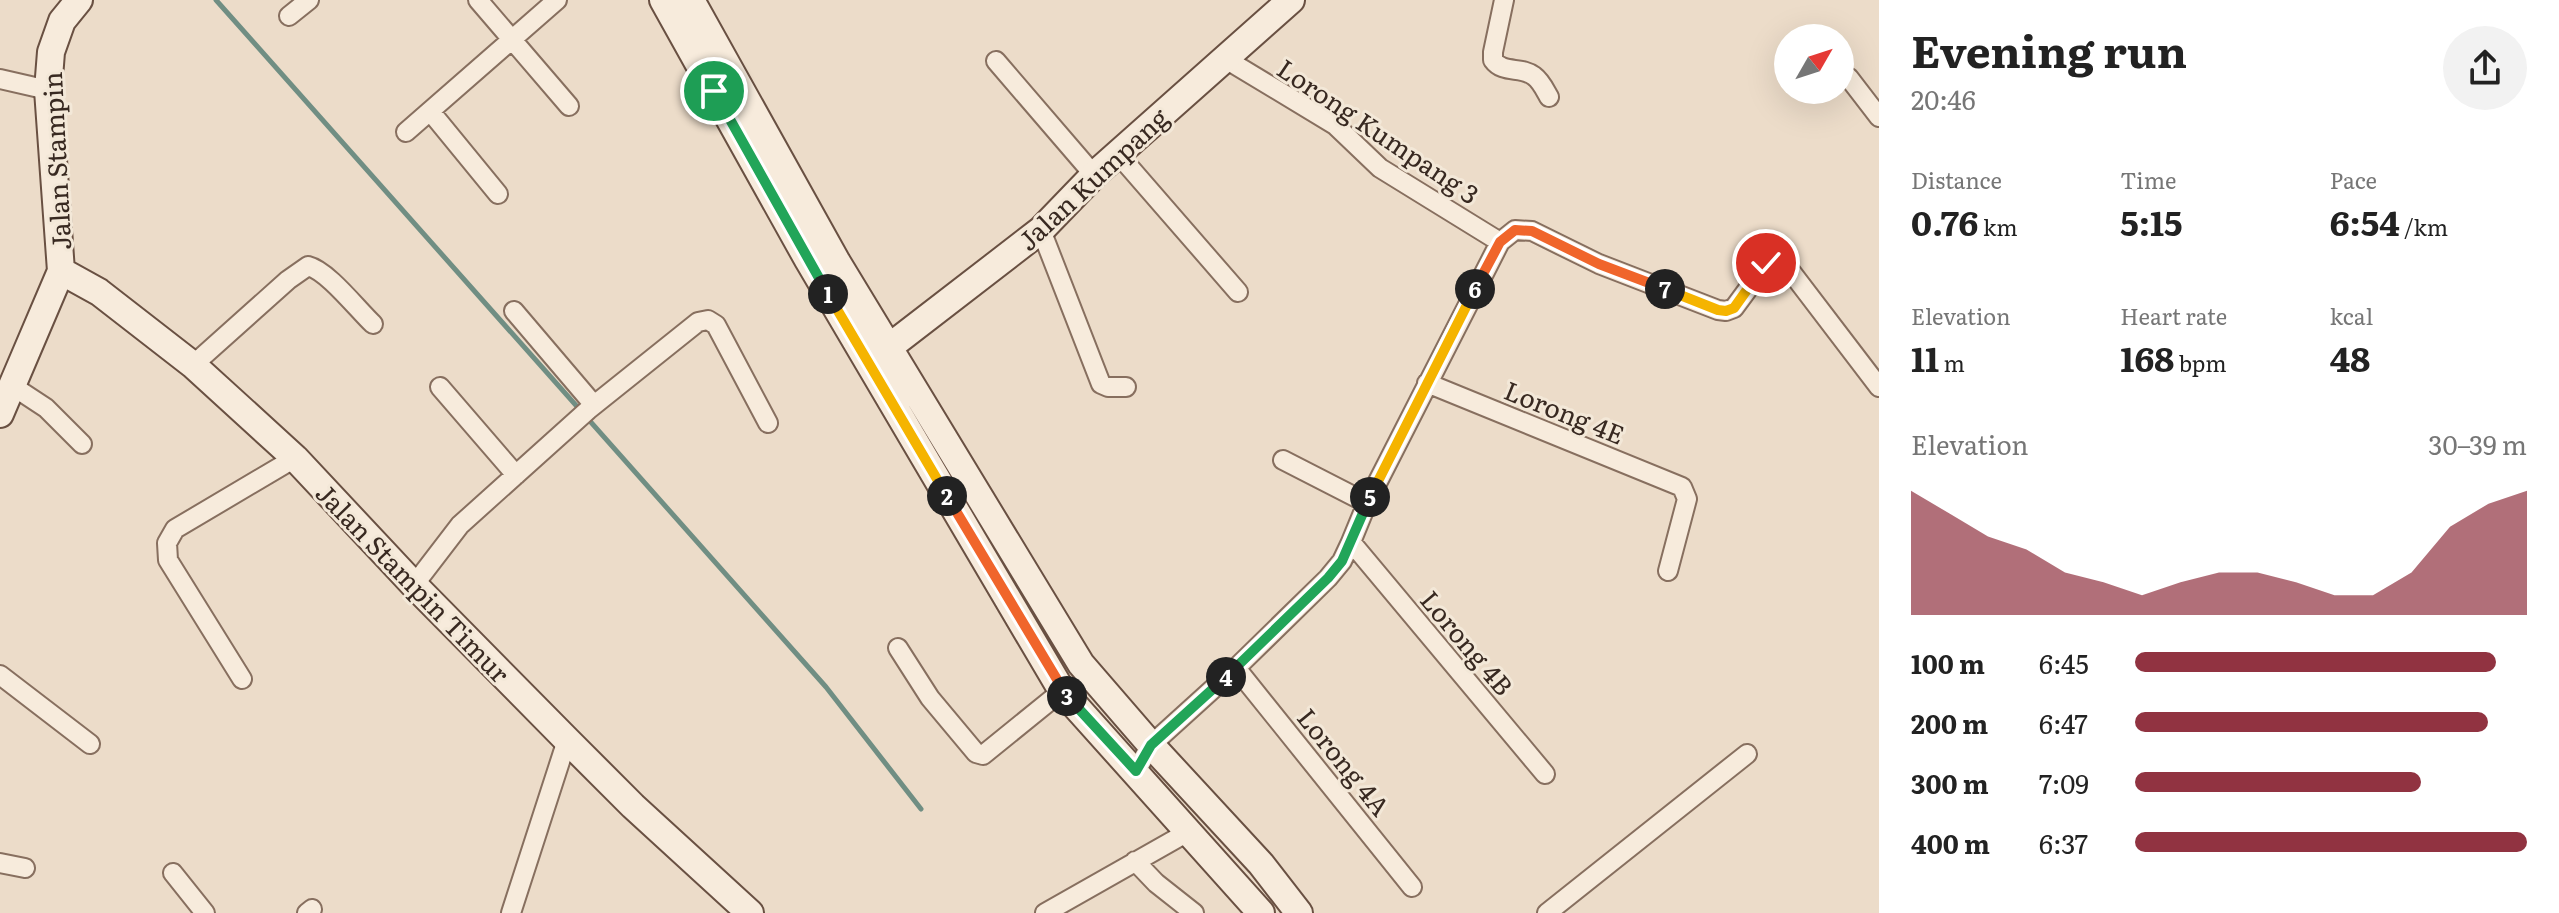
<!DOCTYPE html>
<html lang="en">
<head>
<meta charset="utf-8">
<style>
	:root { --surface:#fff; --page:#f2f2f2; --text:#222; --muted:#767676; --accent:#913341 }
	body { margin:0; font-family:Literata,serif; background:var(--page); color:var(--text); height:100vh; display:flex; flex-direction:column; font-size:30px; white-space:nowrap }
	* { box-sizing:border-box; margin:0 }
	p { font-size:26px; color:var(--muted) }
	.icon { flex:none; width:44px; height:44px; fill:none; stroke:currentColor; stroke-width:2; stroke-linecap:round; stroke-linejoin:round }
	.map { position:relative; flex:1; overflow:hidden }
	.side { display:flex; flex-direction:column; background:var(--surface); width:680px }
	.side>* { flex:none }
	.needle { width:52px; rotate:51deg }
	.controls { position:absolute; left:1774px; top:24px; display:grid; gap:16px }
	.controls a { display:grid; place-items:center; width:80px; height:80px; border-radius:50%; background:var(--surface); box-shadow:0 8px 32px #0002; font-size:40px }
	.pin { position:absolute; display:grid; place-items:center; width:68px; height:68px; color:#fff; margin:-34px; border:4px solid #fff; border-radius:50%; box-shadow:0 2px 8px #0007 }
	.km { position:absolute; width:40px; height:40px; margin:-20px; border-radius:50%; background:#222; color:#fff; font-size:22px; line-height:40px; text-align:center }
	.round { display:grid; place-items:center; flex:none; width:84px; height:84px; border-radius:42px; background:var(--page) }
	.headline { display:flex; align-items:center; justify-content:space-between; height:136px; padding:0 32px }
	h1 { font-size:44px; font-weight:700; line-height:60px }
	.figures { display:grid; grid-template-columns:repeat(3,1fr); gap:12px; height:136px; padding:8px 32px }
	.figures div { display:grid; align-content:center }
	.figures b { font-size:34px; font-weight:700 }
	.figures small { font-size:22px; font-weight:400 }
	.figures p { font-size:22px }
	.chart { height:224px; padding:16px 32px }
	.chart p { display:flex; justify-content:space-between }
	.chart svg { width:100%; height:144px; margin-top:8px; fill:var(--accent); opacity:.7 }
	ul { padding:0 32px; list-style:none; font-size:26px }
	li { display:grid; grid-template-columns:128px 96px 1fr; align-items:center; height:60px }
	li i { height:20px; border-radius:10px; background:var(--accent) }
	main { display:flex; flex:1; min-height:0 }
	.map>svg:first-child { display:block }
</style>
</head>
<body>
<main>
<div class="map">
<svg width="1879" height="913" viewBox="0 0 1879 913">
	<rect width="100%" height="100%" fill="#ecdcc9"/>
	<g fill="none" stroke-linecap="round" stroke-linejoin="round">
		<path stroke="#708e83" stroke-width="5" d="M216 0 826 687 921 809"/>
		<g stroke="#876f5f" stroke-width="22">
			<path id="street" d="M478 0 569 106
				M1504 0 1493 52V60C1503 74 1521 66 1534 76 1541 81 1545 90 1549 97
				M289 16 309 0
				M1224 58 1335 125 1380 168 1500 242
				M996 61 1094 175
				M1849 78 1879 117
				M0 79 48 90
				M430 111 498 194
				M406 132 557 0
				M1118 154 1238 292
				M1041 230 1101 384 1108 387H1126
				M514 311 594 405
				M193 365 288 280 308 266C328 271 357 309 373 324
				M1427 383 1682 487 1687 499 1668 571
				M11 385 46 408 82 444
				M440 387 516 475
				M1283 460 1367 503
				M1351 542 1545 774
				M414 585 460 525 588 410 698 322 708 320 716 325 768 423
				M898 648 930 698 976 753 983 755 1062 691
				M1236 668 1412 887
				M0 675 90 744
				M242 679 168 560 167 543 175 529 295 458
				M1136 771 1151 745 1236 668 1328 578 1342 561 1351 542 1367 503 1500 242 1515 230 1532 231 1599 264 1718 310 1726 311 1734 308 1773 255 1779 256 1879 387
				M1135 861 1156 883 1194 913
				M0 863 25 868
				M173 873 205 913
				M307 913 312 909
				M511 913 567 740
				M1045 913 1188 832
				M1547 913 1747 754"/>
		</g>
		<g stroke="#695042" stroke-width="30">
			<path id="secondary" d="M663 0 808 260 1062 691 1261 913
				M691 0 837 262 1081 664 1151 745 1261 864 1299 913
				M61 271 99 292 193 365 295 458 414 585 567 740 633 806 750 913
				M888 348 1041 230 1094 175 1291 0
				M0 414 61 271 48 90 51 52 62 21 79 0"/>
		</g>
		<use href="#street" stroke="#f7ebdc" stroke-width="18"/>
		<use href="#secondary" stroke="#f7ebdc" stroke-width="26"/>
	</g>
	<g fill="none" stroke-linecap="round" stroke-linejoin="round">
		<g stroke="#fff" stroke-width="16">
			<path id="split-1" d="M714 91 828 294"/>
		</g>
		<g stroke="#fff" stroke-width="16">
			<path id="split-2" d="M828 294 947 496"/>
		</g>
		<g stroke="#fff" stroke-width="16">
			<path id="split-3" d="M947 496 1067 696"/>
		</g>
		<g stroke="#fff" stroke-width="16">
			<path id="split-4" d="M1067 696 1136 771 1151 745 1226 677"/>
		</g>
		<g stroke="#fff" stroke-width="16">
			<path id="split-5" d="M1226 677 1328 578 1342 561 1370 497"/>
		</g>
		<g stroke="#fff" stroke-width="16">
			<path id="split-6" d="M1370 497 1475 289"/>
		</g>
		<g stroke="#fff" stroke-width="16">
			<path id="split-7" d="M1475 289 1500 242 1515 230 1532 231 1599 264 1665 289"/>
		</g>
		<g stroke="#fff" stroke-width="16">
			<path id="split-8" d="M1665 289 1718 310 1726 311 1734 308 1766 263"/>
		</g>
		<use href="#split-1" stroke="#22a559" stroke-width="10"/>
		<use href="#split-2" stroke="#f5b400" stroke-width="10"/>
		<use href="#split-3" stroke="#f0652b" stroke-width="10"/>
		<use href="#split-4" stroke="#22a559" stroke-width="10"/>
		<use href="#split-5" stroke="#22a559" stroke-width="10"/>
		<use href="#split-6" stroke="#f5b400" stroke-width="10"/>
		<use href="#split-7" stroke="#f0652b" stroke-width="10"/>
		<use href="#split-8" stroke="#f5b400" stroke-width="10"/>
	</g>
	<g text-anchor="middle" dominant-baseline="central" stroke-width="6" stroke-linejoin="round" paint-order="stroke">
		<g font-size="26" fill="#382921" stroke="#f3e8d8">
			<text transform="translate(1379 130) rotate(34)">Lorong Kumpang 3</text>
			<text transform="translate(55 161) rotate(-93)">Jalan Stampin</text>
			<text transform="translate(1092 178) rotate(-43)">Jalan Kumpang</text>
			<text transform="translate(1565 411) rotate(22)">Lorong 4E</text>
			<text transform="translate(414 582) rotate(46)">Jalan Stampin Timur</text>
			<text transform="translate(1468 642) rotate(50)">Lorong 4B</text>
			<text transform="translate(1345 761) rotate(51)">Lorong 4A</text>
		</g>
	</g>
</svg>
<div class="controls">
<a><svg class="needle" viewBox="-14 -14 28 28"><path d="M0-13l5 13h-10z" fill="#e53935"/><path d="M0 13l5-13h-10z" fill="#767676"/></svg></a>
</div>
<div class="pin" style="left:714px;top:91px;background:#1e9e55"><svg class="icon" aria-label="arrive" viewBox="0 0 24 24"><path d="M6 21V4h12l-3 4 3 4H6"/></svg></div>
<div class="pin" style="left:1766px;top:263px;background:#d93025"><svg class="icon" aria-label="check" viewBox="0 0 24 24"><path d="M5 12l5 5 9-10"/></svg></div>
<b class="km" style="left:828px;top:294px">1</b>
<b class="km" style="left:947px;top:496px">2</b>
<b class="km" style="left:1067px;top:696px">3</b>
<b class="km" style="left:1226px;top:677px">4</b>
<b class="km" style="left:1370px;top:497px">5</b>
<b class="km" style="left:1475px;top:289px">6</b>
<b class="km" style="left:1665px;top:289px">7</b>
</div>
<section class="side">
<div class="headline"><div><h1>Evening run</h1><p>20:46</p></div><a class="round"><svg class="icon" aria-label="share" viewBox="0 0 24 24"><path d="M12 15V3M7 8l5-5 5 5M5 13v7h14v-7"/></svg></a></div>
<div class="figures">
<div><p>Distance</p><b>0.76<small> km</small></b></div>
<div><p>Time</p><b>5:15</b></div>
<div><p>Pace</p><b>6:54<small> /km</small></b></div>
</div>
<div class="figures">
<div><p>Elevation</p><b>11<small> m</small></b></div>
<div><p>Heart rate</p><b>168<small> bpm</small></b></div>
<div><p>kcal</p><b>48</b></div>
</div>
<div class="chart"><p><span>Elevation</span>30–39 m</p>
<svg viewBox="0 0 160 44" preserveAspectRatio="none"><path d="M0 44V6L10 13L20 20L30 24L40 31L50 34L60 38L70 34L80 31L90 31L100 34L110 38L120 38L130 31L140 17L150 10L160 6V44z"/></svg>
</div>
<ul>
<li><b>100 m</b>6:45<i style="width:92%"></i></li>
<li><b>200 m</b>6:47<i style="width:90%"></i></li>
<li><b>300 m</b>7:09<i style="width:73%"></i></li>
<li><b>400 m</b>6:37<i style="width:100%"></i></li>
</ul>
</section>
</main>
</body>
</html>
